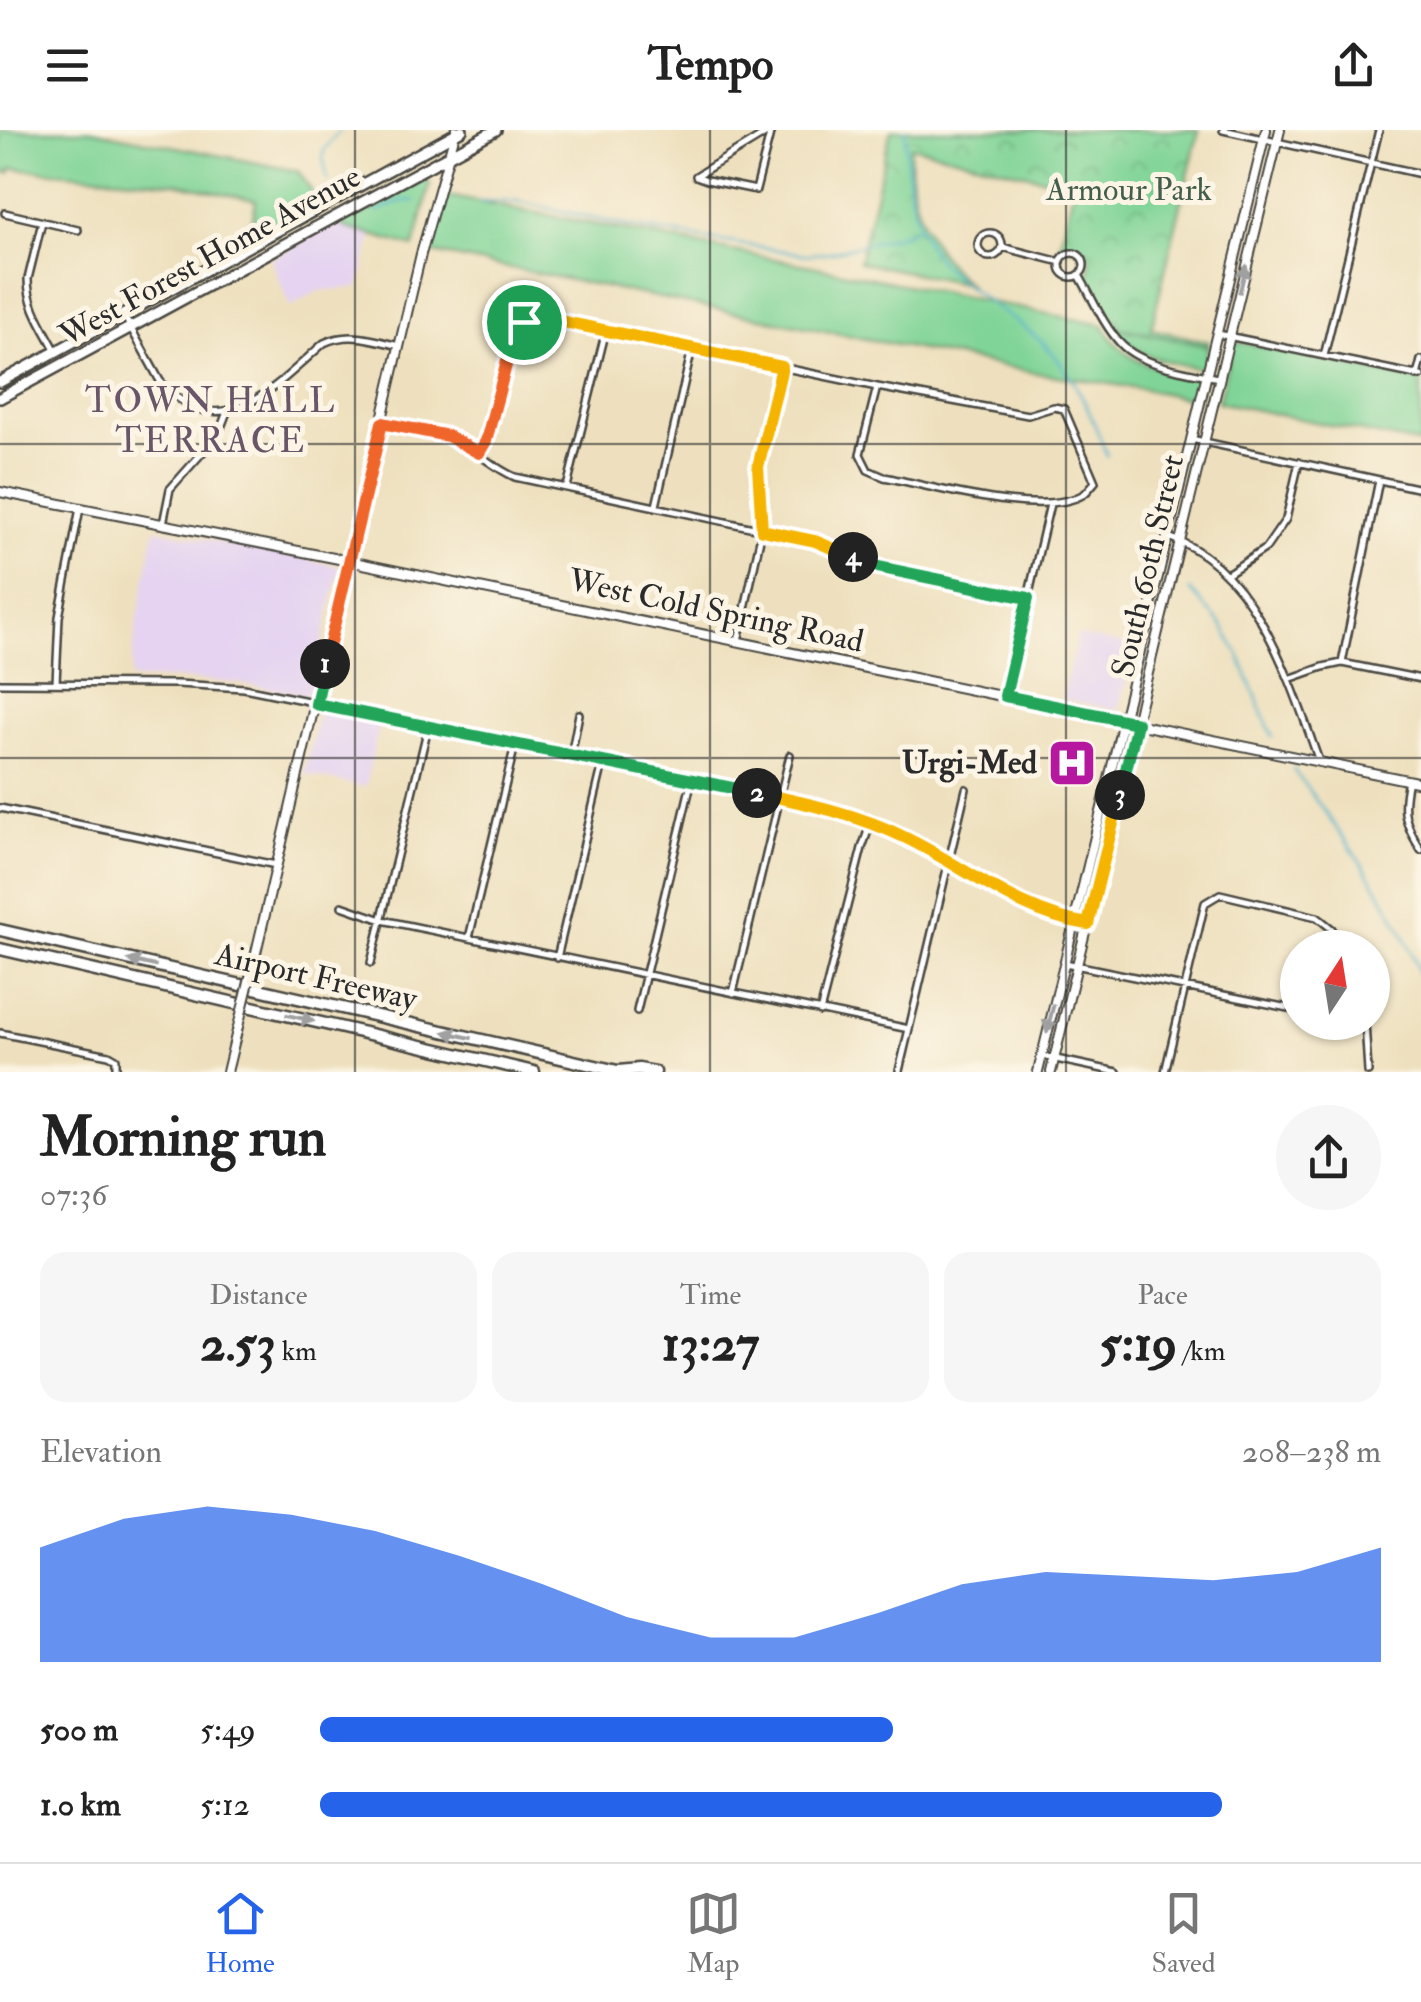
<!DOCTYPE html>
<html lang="en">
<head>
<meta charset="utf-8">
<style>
	:root { --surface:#fff; --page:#f6f6f6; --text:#222; --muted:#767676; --line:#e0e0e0; --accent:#2563eb }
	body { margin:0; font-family:"IM FELL Double Pica",serif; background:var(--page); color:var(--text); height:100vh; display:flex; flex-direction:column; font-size:38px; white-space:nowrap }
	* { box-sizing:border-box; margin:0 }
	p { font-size:32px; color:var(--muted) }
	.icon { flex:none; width:55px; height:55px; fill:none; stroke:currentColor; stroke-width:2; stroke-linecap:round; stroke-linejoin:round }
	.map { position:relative; height:942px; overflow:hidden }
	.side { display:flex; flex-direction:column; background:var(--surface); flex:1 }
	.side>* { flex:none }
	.needle { width:65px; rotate:12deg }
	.controls { position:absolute; left:1280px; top:800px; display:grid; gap:20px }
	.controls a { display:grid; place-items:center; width:110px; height:110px; border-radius:50%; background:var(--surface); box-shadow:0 2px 8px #0004; font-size:50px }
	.pin { position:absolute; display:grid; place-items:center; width:85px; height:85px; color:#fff; margin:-42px; border:5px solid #fff; border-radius:50%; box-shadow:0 2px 10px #0007 }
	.km { position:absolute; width:50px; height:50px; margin:-25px; border-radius:50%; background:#222; color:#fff; font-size:28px; line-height:50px; text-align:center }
	.round { display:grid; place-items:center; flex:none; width:105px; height:105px; border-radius:52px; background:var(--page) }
	.summary { display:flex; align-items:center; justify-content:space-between; height:170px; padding:0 40px }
	h1 { font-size:55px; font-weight:700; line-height:75px }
	.figures { display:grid; grid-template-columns:repeat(3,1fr); gap:15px; height:170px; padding:10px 40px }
	.figures div { display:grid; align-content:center; border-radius:25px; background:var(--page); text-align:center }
	.figures b { font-size:50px; font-weight:700 }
	.figures small { font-size:28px; font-weight:400 }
	.figures p { font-size:28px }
	.chart { height:280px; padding:20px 40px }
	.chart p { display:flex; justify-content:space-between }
	.chart svg { width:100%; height:180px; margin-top:10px; fill:var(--accent); opacity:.7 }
	ul { padding:0 40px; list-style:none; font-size:32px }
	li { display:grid; grid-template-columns:160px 120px 1fr; align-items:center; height:75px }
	li i { height:25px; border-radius:12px; background:var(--accent) }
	header { display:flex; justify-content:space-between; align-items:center; height:130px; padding:0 40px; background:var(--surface); font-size:45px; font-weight:700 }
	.tab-bar { display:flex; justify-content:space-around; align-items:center; height:140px; border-top:2px solid var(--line); background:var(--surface); font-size:28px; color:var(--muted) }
	.tab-bar a { display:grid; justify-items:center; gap:5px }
	.tab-bar .selected { color:var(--accent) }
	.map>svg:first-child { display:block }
</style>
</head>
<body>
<header><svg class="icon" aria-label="menu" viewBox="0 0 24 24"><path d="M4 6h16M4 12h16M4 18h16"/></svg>Tempo<svg class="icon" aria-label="share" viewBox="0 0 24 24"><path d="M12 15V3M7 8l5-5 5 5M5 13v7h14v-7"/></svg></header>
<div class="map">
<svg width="1421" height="942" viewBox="0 0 1421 942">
	<defs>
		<pattern id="park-crowns" width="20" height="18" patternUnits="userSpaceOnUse" patternTransform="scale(2.5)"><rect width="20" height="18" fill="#80d497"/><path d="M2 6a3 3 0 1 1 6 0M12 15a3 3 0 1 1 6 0" fill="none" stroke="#6fb682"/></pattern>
	</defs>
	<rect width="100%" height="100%" fill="#fcf5e5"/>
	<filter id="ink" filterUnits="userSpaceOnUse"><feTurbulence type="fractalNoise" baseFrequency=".01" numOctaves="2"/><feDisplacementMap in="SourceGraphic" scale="20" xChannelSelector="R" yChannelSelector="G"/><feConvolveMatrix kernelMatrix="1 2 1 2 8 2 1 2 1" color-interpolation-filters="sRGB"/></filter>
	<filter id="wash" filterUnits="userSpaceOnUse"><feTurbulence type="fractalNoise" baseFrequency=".0048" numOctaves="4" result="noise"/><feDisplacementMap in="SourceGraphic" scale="40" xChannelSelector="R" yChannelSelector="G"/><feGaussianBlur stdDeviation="2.25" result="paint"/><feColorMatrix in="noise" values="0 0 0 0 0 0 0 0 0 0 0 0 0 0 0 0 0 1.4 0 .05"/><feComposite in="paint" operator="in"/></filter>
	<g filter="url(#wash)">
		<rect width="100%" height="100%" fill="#eee0be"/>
		<path fill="#e5d3f1" d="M340 91 344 97 372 106 359 157 318 161 290 177 271 129Z
			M155 399 338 436 339 441 310 562 308 565 238 553 179 549H130L137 492Z
			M1077 505 1136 517 1118 580 1062 569Z
			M324 579 380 591 365 657 304 644 318 584Z"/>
		<path fill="#80d497" stroke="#568061" stroke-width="2.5" d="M0 0H91L298 41 316 68 250 104 256 70 175 53 12 38 10 43 0 41Z
			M424 47 430 54 414 117 344 97 340 91Z
			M448 66 842 142 1103 195C1126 236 1156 237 1198 248L1201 254 1195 270 1144 259 1037 243 429 122Z
			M1114 197 1208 216 1205 236 1200 239C1167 231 1133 228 1114 197Z
			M1233 213H1244L1421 251V314L1218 272 1229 227 1228 224Z"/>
		<path fill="url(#park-crowns)" stroke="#568061" stroke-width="2.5" d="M891 0H1199L1151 199 1209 212 1208 216 1114 197 1086 151C1088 145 1090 140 1090 134 1089 115 1069 114 1058 123L1074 56 911 16C907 71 926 116 968 154L859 132Z"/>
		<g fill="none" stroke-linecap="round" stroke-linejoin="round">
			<path stroke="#4aafc9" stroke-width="2.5" d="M905 0C908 46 908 94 940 132 955 149 975 162 994 176 1010 188 1028 199 1043 213 1076 245 1091 284 1107 326
				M328 51 323 27 324 20 340 0
				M480 72 517 71 627 96 802 124C828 126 849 117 873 112 890 108 904 105 919 96
				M377 82 401 71H415
				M1190 460 1222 495 1239 525 1272 606
				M1293 639C1337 700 1402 778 1421 851"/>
		</g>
	</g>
	<g filter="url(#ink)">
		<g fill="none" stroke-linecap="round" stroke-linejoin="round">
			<g stroke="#484641" stroke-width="10">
				<path id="street" d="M1223 0 1421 44
					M696 46 707 50 756 60 771 0
					M696 46 770 1
					M5 83 78 100
					M42 92 28 149C28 176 44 198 56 221
					M978 115a12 12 0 1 1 24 0a12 12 0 1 1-24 0Z
					M1002 117 1061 132
					M1060 135a12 12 0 1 1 24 0a12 12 0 1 1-24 0Z
					M1079 145C1092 167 1103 195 1121 214 1142 236 1189 242 1219 248
					M123 184 160 251C220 321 276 255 324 213 350 201 373 210 400 216
					M1218 204 1421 246
					M1324 226 1379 0
					M1417 246 1421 230
					M382 293C404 298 432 299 453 309 475 319 493 338 515 347L815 411 878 437 1029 468
					M1191 309 1421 359
					M479 323 486 311 514 205 524 192 540 187 877 257 1028 285 1054 277 1064 279 1095 352C1093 354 1086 363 1084 364 1043 389 932 356 884 347L868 340 860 324 877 257
					M567 357 606 200
					M656 376 692 219
					M163 394 170 359 218 305 227 282
					M1168 407C1255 434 1291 553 1319 631
					M1227 444 1266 418 1286 389 1299 332
					M738 511 762 400 758 337 782 237
					M1342 533 1379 350
					M1289 549 1323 537 1342 533 1421 549
					M0 553 177 554 244 558 780 667 871 692 908 709 999 762 1034 778 1074 792 1085 793
					M56 553 59 487 80 378
					M1005 566 1050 374
					M571 626 579 584
					M1408 650C1401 681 1404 693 1421 720
					M0 678 276 735
					M342 776 382 790 909 899
					M469 808 515 615
					M557 828 603 633
					M371 833 428 597
					M1065 833 1298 880
					M733 863 790 625
					M637 881 692 649
					M820 882 862 718 871 692
					M1365 892 1368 942
					M0 903 109 925 116 929V942
					M1042 926 1117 942
					M899 941 966 659
					M1165 942 1205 773 1220 764 1317 787 1332 799 1342 818"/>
			</g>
			<g stroke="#484641" stroke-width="12">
				<path id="secondary" d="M0 362 349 431 1421 653
					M254 831 421 124 456 0
					M227 942 237 901
					M1038 942 1266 0
					M1051 942 1280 0"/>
			</g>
			<g stroke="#484641" stroke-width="14">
				<path id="primary" d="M0 252 462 0
					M0 268 496 0"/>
			</g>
			<g stroke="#484641" stroke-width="15">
				<path id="highway" d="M0 800 622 942
					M0 819 534 942
					M619 941 639 939 655 942"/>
			</g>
			<use href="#street" stroke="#fff" stroke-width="5"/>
			<use href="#secondary" stroke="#fff" stroke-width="8"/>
			<use href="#primary" stroke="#fff" stroke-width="9"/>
			<use href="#highway" stroke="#fff" stroke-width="10"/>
			<g stroke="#484641" stroke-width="12" stroke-linecap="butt">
				<path id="secondary-bridge" d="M237 901 254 831"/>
			</g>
			<use href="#secondary-bridge" stroke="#fff" stroke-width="8"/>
		</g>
		<defs><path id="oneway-solid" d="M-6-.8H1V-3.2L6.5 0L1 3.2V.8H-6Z" transform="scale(2.5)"/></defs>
		<g fill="#a0a0a0">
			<use href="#oneway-solid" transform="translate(1243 149) rotate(-76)"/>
			<use href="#oneway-solid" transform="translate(142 833) rotate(-167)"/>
			<use href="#oneway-solid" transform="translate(300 888) rotate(13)"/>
			<use href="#oneway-solid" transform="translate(1050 889) rotate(104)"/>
			<use href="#oneway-solid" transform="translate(458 905) rotate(-167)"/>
		</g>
	</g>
	<g fill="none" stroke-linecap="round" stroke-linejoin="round" filter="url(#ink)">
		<g stroke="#fff" stroke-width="20">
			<path id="split-1" d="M325 534 382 293 448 306 479 323 486 311 514 205 524 192"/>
		</g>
		<g stroke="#fff" stroke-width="20">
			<path id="split-2" d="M325 534 316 574 757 663"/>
		</g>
		<g stroke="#fff" stroke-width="20">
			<path id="split-3" d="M757 663C807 673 860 685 906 708 966 737 1020 784 1088 794L1120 665"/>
		</g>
		<g stroke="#fff" stroke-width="20">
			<path id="split-4" d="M853 427 878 437 1028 468 1005 566 1137 593 1120 665"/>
		</g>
		<g stroke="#fff" stroke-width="20">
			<path id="split-5" d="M524 192 540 187 782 237 758 337 762 400 815 411 853 427"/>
		</g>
		<use href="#split-1" stroke="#f0652b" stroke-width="12"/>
		<use href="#split-2" stroke="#22a559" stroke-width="12"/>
		<use href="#split-3" stroke="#f5b400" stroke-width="12"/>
		<use href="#split-4" stroke="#22a559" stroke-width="12"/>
		<use href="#split-5" stroke="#f5b400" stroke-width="12"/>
	</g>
	<path fill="none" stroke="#2b2b2b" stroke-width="2.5" stroke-opacity="0.55" d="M355 0V942M710 0V942M1066 0V942M0 314H1421M0 628H1421"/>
	<defs>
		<g id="hospital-square" transform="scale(2.5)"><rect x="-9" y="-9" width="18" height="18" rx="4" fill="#b5179e" stroke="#fcf5e5"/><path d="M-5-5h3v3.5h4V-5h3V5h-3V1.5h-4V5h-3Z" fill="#fff"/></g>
	</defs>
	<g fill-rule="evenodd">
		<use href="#hospital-square" x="1072" y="633"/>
	</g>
	<g text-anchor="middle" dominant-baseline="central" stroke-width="10" stroke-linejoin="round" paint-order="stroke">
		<g font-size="32" fill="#445e4b" stroke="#fcf5e5">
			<text x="1129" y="60">Armour Park</text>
		</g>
		<g font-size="32" fill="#2b2b2b" stroke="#fcf5e5">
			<text transform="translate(210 126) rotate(-29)">West Forest Home Avenue</text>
			<text transform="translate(1148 436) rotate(-77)">South 60th Street</text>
			<text transform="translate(716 481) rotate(12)">West Cold Spring Road</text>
			<text transform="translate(316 847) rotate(13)">Airport Freeway</text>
		</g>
		<g font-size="32" font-weight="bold" fill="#2b2b2b" stroke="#fcf5e5" text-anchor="end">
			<text x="1037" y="633">Urgi-Med</text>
		</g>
		<g font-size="35" letter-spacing="2.5" fill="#695668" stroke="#fcf5e5">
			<text x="211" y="271">TOWN HALL<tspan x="211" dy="40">TERRACE</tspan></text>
		</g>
	</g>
</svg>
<div class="controls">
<a><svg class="needle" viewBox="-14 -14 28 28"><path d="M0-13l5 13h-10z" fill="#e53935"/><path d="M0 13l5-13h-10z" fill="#767676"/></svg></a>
</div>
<div class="pin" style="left:524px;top:192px;background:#1e9e55"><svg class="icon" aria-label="arrive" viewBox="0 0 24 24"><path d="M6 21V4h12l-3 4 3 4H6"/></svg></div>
<b class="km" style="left:325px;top:534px">1</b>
<b class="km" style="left:757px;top:663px">2</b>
<b class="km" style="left:1120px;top:665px">3</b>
<b class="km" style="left:853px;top:427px">4</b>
</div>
<section class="side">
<div class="summary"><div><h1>Morning run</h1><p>07:36</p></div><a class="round"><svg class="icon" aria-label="share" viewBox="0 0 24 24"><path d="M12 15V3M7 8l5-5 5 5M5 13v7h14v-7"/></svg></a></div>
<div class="figures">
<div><p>Distance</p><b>2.53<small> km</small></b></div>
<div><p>Time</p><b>13:27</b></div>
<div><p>Pace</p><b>5:19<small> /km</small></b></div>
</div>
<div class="chart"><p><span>Elevation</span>208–238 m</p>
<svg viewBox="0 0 160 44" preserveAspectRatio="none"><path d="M0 44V16L10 9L20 6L30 8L40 12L50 18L60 25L70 33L80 38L90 38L100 32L110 25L120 22L130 23L140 24L150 22L160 16V44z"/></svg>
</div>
<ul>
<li><b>500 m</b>5:49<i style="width:54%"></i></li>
<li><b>1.0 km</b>5:12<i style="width:85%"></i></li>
</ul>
</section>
<nav class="tab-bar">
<a class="selected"><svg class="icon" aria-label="home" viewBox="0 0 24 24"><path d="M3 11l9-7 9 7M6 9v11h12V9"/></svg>Home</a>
<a><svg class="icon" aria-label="map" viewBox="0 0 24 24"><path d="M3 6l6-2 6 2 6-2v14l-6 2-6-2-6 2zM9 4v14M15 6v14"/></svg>Map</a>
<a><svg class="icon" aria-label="saved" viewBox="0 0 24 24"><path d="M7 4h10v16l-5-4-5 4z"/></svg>Saved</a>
</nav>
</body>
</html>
